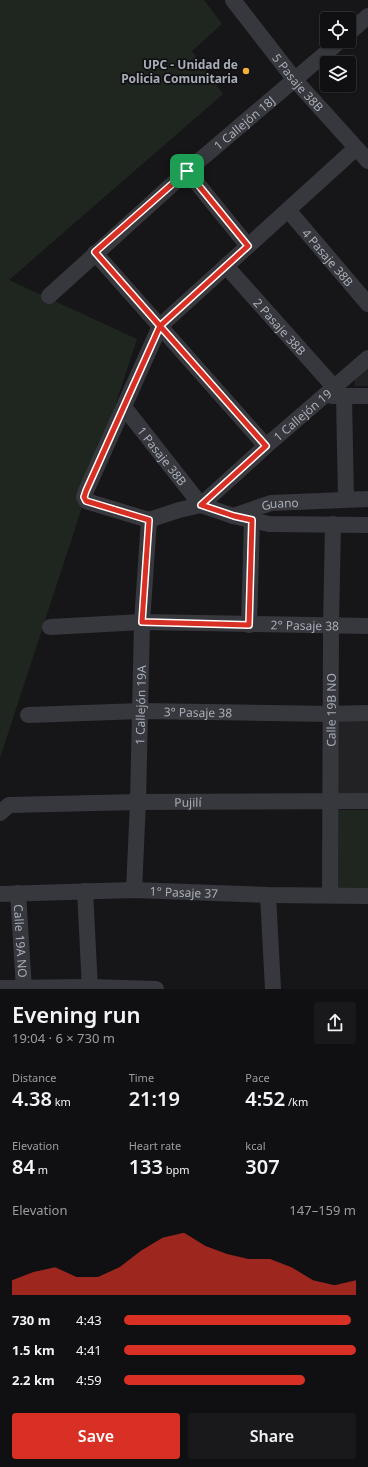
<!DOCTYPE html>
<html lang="en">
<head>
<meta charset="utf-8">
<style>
	:root { --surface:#101012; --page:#19191b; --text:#f1f3f6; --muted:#9c9d9f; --line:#303032; --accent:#d93025 }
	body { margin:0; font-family:"Noto Sans",sans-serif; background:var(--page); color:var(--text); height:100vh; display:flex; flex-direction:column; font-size:15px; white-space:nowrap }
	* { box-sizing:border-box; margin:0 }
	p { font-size:13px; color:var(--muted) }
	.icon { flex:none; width:22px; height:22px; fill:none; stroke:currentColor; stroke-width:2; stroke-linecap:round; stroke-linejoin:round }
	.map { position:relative; height:989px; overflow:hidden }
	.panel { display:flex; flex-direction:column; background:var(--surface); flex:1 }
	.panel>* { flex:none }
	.fabs { position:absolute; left:320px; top:12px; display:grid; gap:8px }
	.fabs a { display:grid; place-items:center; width:36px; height:36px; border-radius:4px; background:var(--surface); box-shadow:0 1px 3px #0004,0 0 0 1px var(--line); font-size:20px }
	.pin { position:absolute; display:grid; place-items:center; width:34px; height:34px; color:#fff; margin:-17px; border-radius:8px; box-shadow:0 2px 6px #0006 }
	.round { display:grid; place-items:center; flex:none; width:42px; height:42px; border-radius:4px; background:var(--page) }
	.head { display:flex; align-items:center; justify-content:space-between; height:68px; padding:0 12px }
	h1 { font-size:22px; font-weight:600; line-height:30px }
	.metrics { display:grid; grid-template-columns:repeat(3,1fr); gap:6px; height:68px; padding:4px 12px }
	.metrics div { display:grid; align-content:center }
	.metrics b { font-size:20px; font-weight:600 }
	.metrics small { font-size:11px; font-weight:400 }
	.metrics p { font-size:11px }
	.chart { height:112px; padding:8px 12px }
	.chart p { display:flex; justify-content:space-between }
	.chart svg { width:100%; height:72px; margin-top:4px; fill:var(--accent); opacity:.7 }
	.button { display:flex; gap:8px; margin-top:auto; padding:8px 12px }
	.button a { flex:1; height:46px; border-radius:4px; background:var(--accent); color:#fff; font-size:16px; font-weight:600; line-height:46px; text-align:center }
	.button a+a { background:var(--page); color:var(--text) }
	ul { padding:0 12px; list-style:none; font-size:13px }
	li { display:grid; grid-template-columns:64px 48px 1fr; align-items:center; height:30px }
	li i { height:10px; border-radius:5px; background:var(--accent) }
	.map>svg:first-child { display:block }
</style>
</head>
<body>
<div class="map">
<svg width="368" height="989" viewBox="0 0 368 989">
	<rect width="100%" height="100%" fill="#161618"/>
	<path fill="#222225" d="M368 367V386H355V379Z
		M338 719 368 720V796L338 795Z"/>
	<path fill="#1e261f" d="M0 0H204L222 24 192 51 223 94 9 280 137 339 0 758Z
		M338 810H368V893H338Z"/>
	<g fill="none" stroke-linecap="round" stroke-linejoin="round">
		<g stroke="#37383d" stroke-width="16">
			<path id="s1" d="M233 0 295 80 368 161"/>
			<path d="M349 33 368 16"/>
			<path id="s2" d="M356 148 160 326 86 491 84 497 86 501 149 520 179 510 201 505 266 446 368 358"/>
			<path d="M187 171 248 246"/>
			<path id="s3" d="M288 210 368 304"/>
			<path d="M95 253 266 446"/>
			<path id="s4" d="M226 266 334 387"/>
			<path id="s5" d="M49 296 187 171 340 41"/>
			<path d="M332 396H368"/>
			<path d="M344 396 346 499"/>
			<path id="s6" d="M124 407 201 505 233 516 269 524 368 525"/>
			<path id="s7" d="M233 516 271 503 368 499"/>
			<path d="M249 625 252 520"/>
			<path id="s8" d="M50 627 142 622 368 626"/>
			<path id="s9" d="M28 715 141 711 330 714 368 713"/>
			<path id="s10" d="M0 813 9 805 138 802 368 801"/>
			<path id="s11" d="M134 890 138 802 142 622 149 520"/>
			<path d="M85 891 90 989"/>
			<path id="s12" d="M18 893 24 989"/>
			<path id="s13" d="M0 894 134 890 268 895 368 896"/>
			<path d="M268 895 273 989"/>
			<path id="s14" d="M330 895 331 626 333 524"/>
			<path d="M0 988 90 987 156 989"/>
		</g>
	</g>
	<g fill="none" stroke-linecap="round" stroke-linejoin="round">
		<g stroke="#fff" stroke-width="8">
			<path id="route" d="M187 171 95 252 160 326 86 491 84 497 86 501 149 520 142 622 249 625 252 520 234 516 201 505 266 446 160 326 248 246 187 171"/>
		</g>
		<use href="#route" stroke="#d93025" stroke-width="5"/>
	</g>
	<circle fill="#f2b134" stroke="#111113" stroke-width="1.5" cx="246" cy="71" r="4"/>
	<g text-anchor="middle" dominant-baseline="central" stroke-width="3.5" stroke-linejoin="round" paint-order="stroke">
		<g font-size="12" font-weight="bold" fill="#a8adb8" stroke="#111113" text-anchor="end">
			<text x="238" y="64">UPC - Unidad de<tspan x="238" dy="14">Policia Comunitaria</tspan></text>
		</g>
		<g font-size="12" fill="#a8adb8" stroke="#111113">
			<text stroke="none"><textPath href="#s1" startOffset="105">5 Pasaje 38B</textPath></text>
			<text stroke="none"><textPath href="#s5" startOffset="261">1 Callejón 18J</textPath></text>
			<text stroke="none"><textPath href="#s3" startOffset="62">4 Pasaje 38B</textPath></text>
			<text stroke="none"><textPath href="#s4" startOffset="81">2 Pasaje 38B</textPath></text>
			<text stroke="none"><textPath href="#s2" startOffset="712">1 Callejón 19</textPath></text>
			<text stroke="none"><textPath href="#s6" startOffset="62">1 Pasaje 38B</textPath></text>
			<text stroke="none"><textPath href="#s7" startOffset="49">Guano</textPath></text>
			<text stroke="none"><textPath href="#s8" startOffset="255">2° Pasaje 38</textPath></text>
			<text stroke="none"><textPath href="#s11" startOffset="185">1 Callejón 19A</textPath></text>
			<text stroke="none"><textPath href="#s14" startOffset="185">Calle 19B NO</textPath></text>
			<text stroke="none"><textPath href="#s9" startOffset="170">3° Pasaje 38</textPath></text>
			<text stroke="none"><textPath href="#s10" startOffset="191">Pujilí</textPath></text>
			<text stroke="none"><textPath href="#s13" startOffset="184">1° Pasaje 37</textPath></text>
			<text stroke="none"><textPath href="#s12" startOffset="48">Calle 19A NO</textPath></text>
		</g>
	</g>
</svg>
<div class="fabs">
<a><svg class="icon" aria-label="locate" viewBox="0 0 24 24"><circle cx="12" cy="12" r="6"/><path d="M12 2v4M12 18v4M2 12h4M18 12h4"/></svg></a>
<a><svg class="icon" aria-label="layers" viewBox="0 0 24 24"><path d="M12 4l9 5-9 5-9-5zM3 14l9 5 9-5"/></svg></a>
</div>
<div class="pin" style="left:187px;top:171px;background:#1e9e55"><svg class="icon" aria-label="arrive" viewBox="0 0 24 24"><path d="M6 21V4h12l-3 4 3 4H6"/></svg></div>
</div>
<section class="panel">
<div class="head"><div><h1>Evening run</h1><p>19:04 · 6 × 730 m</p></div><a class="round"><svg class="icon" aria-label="share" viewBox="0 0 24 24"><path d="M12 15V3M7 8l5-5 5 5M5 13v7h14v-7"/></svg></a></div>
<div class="metrics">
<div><p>Distance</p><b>4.38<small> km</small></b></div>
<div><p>Time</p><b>21:19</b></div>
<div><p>Pace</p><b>4:52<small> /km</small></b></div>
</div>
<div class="metrics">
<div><p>Elevation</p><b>84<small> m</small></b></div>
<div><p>Heart rate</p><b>133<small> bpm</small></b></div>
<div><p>kcal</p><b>307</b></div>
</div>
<div class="chart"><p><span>Elevation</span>147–159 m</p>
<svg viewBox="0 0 160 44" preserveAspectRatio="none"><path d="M0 44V35L10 30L20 27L30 33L40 33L50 27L60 17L70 9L80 6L90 14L100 19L110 22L120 22L130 27L140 35L150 38L160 35V44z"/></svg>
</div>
<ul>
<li><b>730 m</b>4:43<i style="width:98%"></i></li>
<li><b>1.5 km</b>4:41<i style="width:100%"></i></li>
<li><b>2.2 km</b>4:59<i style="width:78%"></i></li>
</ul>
<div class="button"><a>Save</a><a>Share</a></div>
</section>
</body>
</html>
